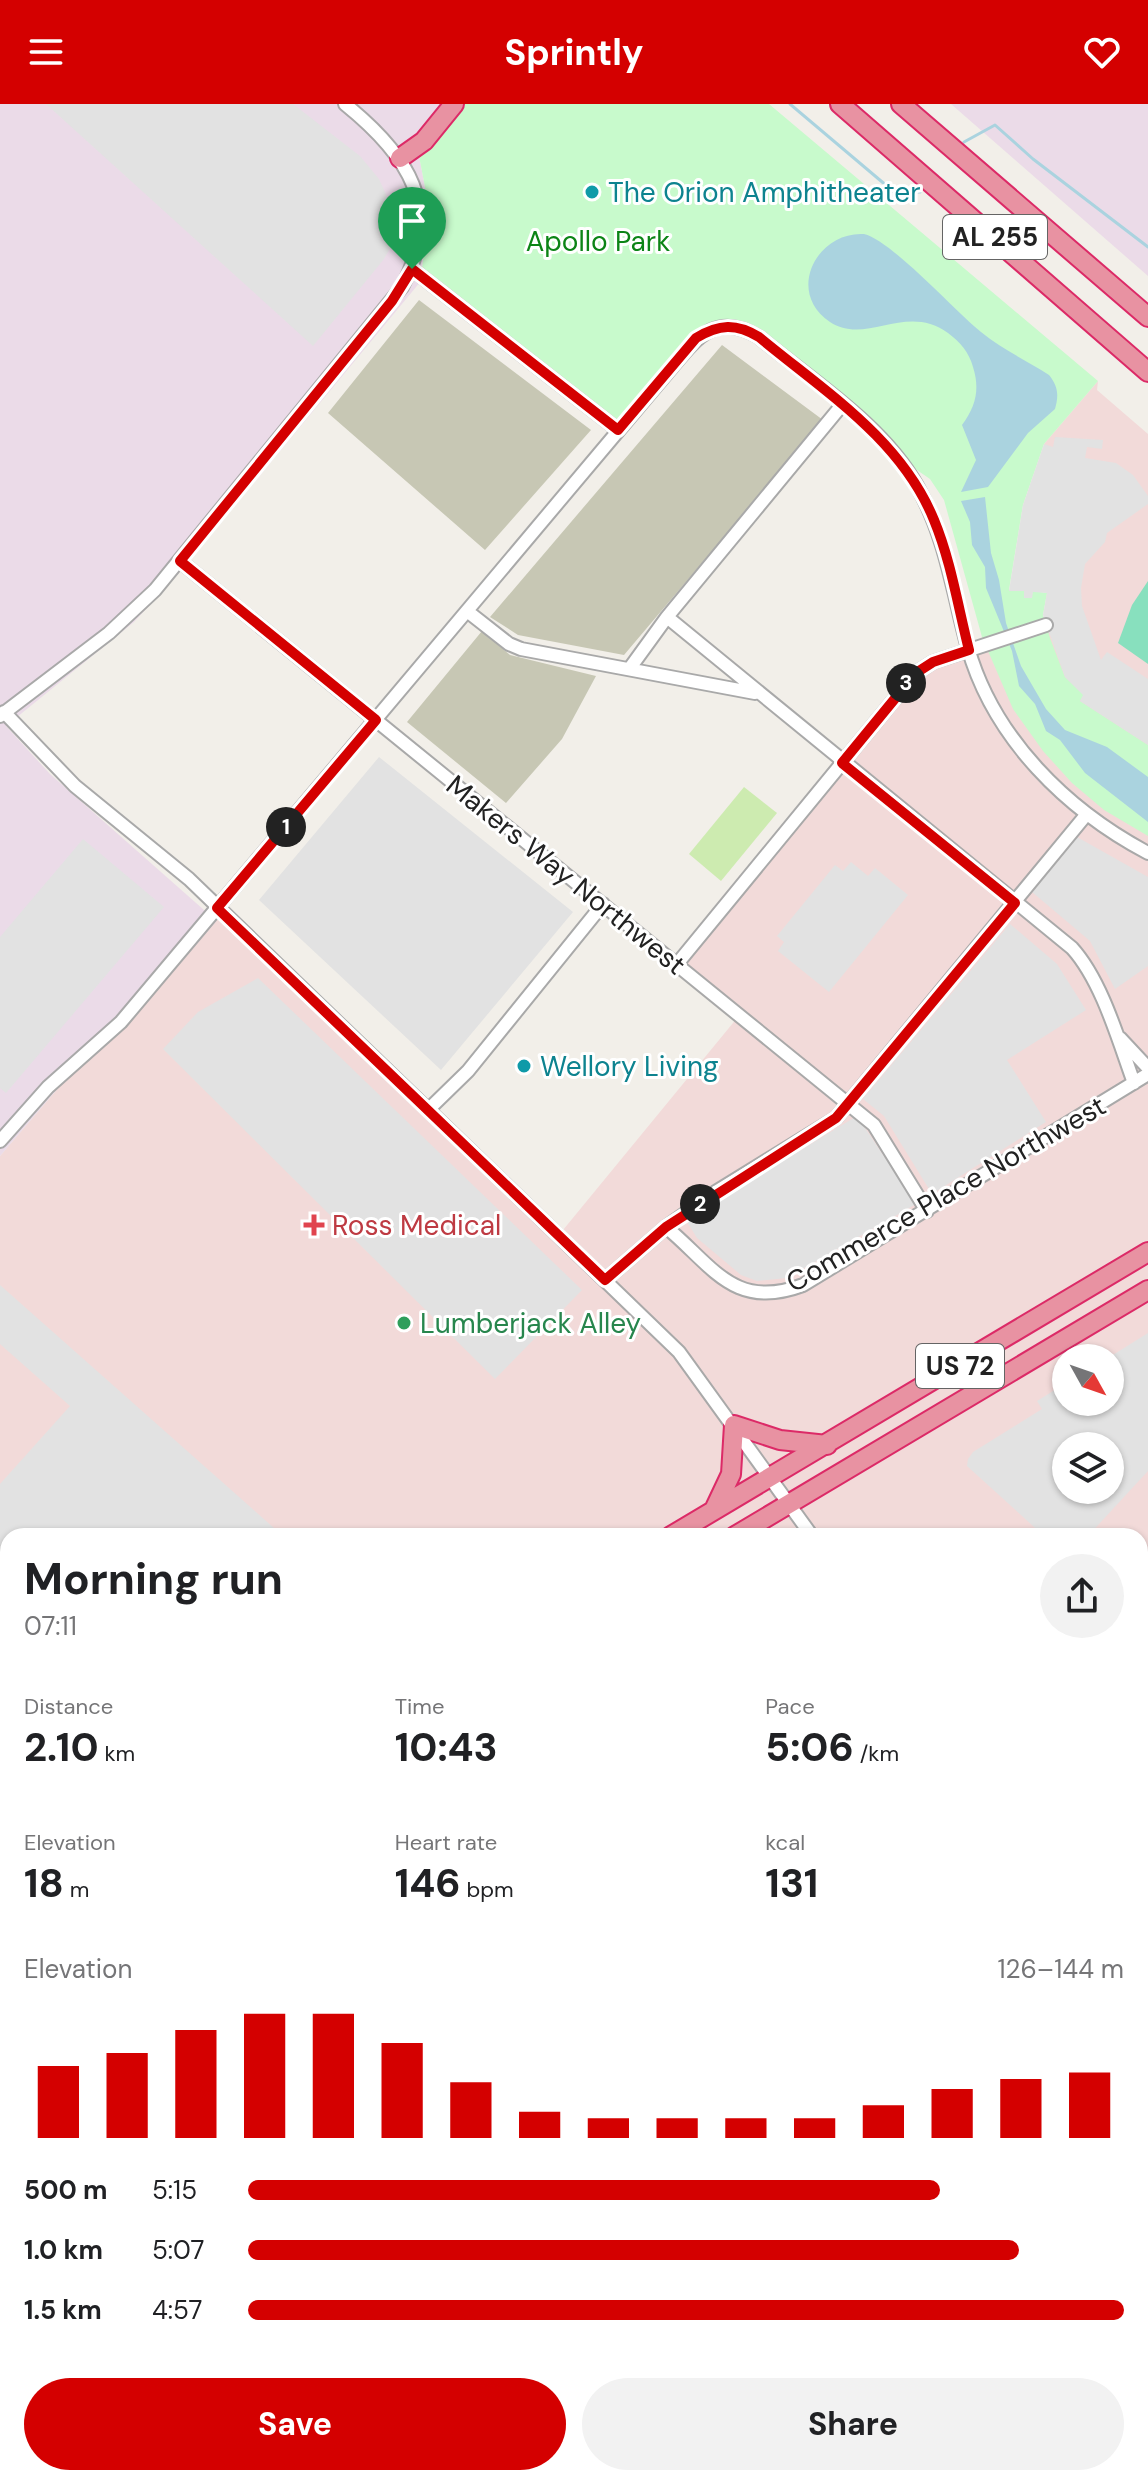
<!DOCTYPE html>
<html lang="en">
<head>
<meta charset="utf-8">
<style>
	:root { --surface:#fff; --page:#f2f2f2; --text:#202124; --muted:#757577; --accent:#d40000 }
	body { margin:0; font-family:"DM Sans",sans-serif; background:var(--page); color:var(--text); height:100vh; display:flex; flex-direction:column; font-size:30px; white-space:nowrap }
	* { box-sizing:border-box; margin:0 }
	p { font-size:26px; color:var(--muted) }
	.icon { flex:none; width:44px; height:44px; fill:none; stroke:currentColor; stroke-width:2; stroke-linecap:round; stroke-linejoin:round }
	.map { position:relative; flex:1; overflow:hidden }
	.details { position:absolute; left:0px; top:1424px; width:1148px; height:958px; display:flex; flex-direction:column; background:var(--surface); border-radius:24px 24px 0 0; box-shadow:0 2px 6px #0004 }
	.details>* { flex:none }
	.needle { width:52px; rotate:130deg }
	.tools { position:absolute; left:1052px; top:1240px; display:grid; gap:16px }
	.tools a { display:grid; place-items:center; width:72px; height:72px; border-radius:50%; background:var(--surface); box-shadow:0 2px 6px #0004; font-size:40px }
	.pin { position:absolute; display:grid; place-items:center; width:68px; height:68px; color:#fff; margin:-82px -34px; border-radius:50% 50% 50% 0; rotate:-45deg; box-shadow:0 0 8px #0007 }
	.pin .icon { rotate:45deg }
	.km { position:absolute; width:40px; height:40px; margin:-20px; border-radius:50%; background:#222; color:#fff; font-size:22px; line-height:40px; text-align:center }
	.round { display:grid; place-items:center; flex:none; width:84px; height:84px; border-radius:42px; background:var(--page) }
	.headline { display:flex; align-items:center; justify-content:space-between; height:136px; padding:0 24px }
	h1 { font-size:44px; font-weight:700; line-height:60px }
	.metrics { display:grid; grid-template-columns:repeat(3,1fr); gap:12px; height:136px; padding:8px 24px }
	.metrics div { display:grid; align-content:center }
	.metrics b { font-size:40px; font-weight:700 }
	.metrics small { font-size:22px; font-weight:400 }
	.metrics p { font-size:22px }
	.chart { height:224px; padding:16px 24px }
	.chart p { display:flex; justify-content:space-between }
	.chart svg { width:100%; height:144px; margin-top:8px; stroke:var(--accent); stroke-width:6 }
	.action { display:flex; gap:16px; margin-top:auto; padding:16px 24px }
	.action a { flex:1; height:92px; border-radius:48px; background:var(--accent); color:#fff; font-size:32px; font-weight:700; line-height:92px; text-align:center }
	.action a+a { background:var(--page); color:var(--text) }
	ul { padding:0 24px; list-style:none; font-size:26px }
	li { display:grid; grid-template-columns:128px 96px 1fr; align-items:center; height:60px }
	li i { height:20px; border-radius:10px; background:var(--accent) }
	header { display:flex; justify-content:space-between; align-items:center; height:104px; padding:0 24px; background:var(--accent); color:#fff; font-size:36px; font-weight:700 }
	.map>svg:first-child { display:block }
</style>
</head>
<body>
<header><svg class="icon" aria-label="menu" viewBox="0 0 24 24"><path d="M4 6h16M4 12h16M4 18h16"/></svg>Sprintly<svg class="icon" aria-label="heart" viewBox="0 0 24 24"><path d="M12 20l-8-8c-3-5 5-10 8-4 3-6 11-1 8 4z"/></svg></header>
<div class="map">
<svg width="1148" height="2381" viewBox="0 0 1148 2381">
	<rect width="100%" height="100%" fill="#f2efe9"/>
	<path fill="#f2dad9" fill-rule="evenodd" d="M1098 277 1097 286 1148 330V2137L1140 2146V1432H8V2374H896L890 2381H0V1052L66 975 122 927 219 814 554 1137 742 908 683 858 924 568 1047 525 1044 340ZM1066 1254H1110V1298H1066ZM1066 1342H1110V1386H1066Z"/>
	<path fill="#ebdbe8" d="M0 0H463L419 52 429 104 422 165 426 171 179 469 134 518 6 622 50 670 204 806 219 814 122 927 66 975 0 1052Z
		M951 0H1148V172Z"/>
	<path fill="#c7c7b4" d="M419 196 591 326 485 446 328 309Z
		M722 241 823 316 624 551 518 531 490 513Z
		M482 527 510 551 596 572 562 635 506 699 407 618Z"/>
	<path fill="#cdebb0" d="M744 683 777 709 721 777 689 750Z"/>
	<path fill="#c8facc" d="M463 0H769L1098 277 1044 340 1023 401 1009 486 1024 487V493L1032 487 1047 489 1043 511 1050 534 1065 573 1084 591 1080 597 1148 641V732L1104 706 1072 679 1043 647 1013 605 982 533 944 396 930 375 895 351 759 233 711 225 618 326 422 165 429 104 419 52Z"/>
	<path fill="#88e0be" d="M1148 477V560L1118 539 1132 501Z"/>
	<path fill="#e2e2e2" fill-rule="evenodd" d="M46 0H293L360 52 379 75 389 97 394 137 384 155 313 242Z
		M1055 333 1103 336 1102 345 1087 343 1085 354 1116 359 1133 371 1148 392V400L1107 429 1105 438 1085 460 1081 484 1082 502 1101 556 1107 548 1148 575V641L1080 597 1083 591 1065 573 1043 511 1047 489 1033 488 1032 494H1024V487H1009L1023 401 1044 340 1053 343Z
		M379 653 573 808 441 966 259 796Z
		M1077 733 1148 773V862L1115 885 1090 837 1032 788Z
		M83 735 164 803 6 989 0 984V833Z
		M851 758 868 772 875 764 908 791 829 888 778 847 784 838 777 832 835 761 843 767Z
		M1010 820 1057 860 1086 906 1007 956 1046 1018 932 1090 884 1012 863 995Z
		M258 874 582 1186 495 1275 163 945 198 908Z
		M857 1012 916 1100 787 1174 757 1177 741 1171 697 1134 686 1116Z
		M0 1181 274 1424V1432H8V1501L0 1502V1380L70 1302 0 1240Z
		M1148 1229V1367L1088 1432H1044L967 1362 968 1355 973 1348 1042 1305 1037 1297 1066 1279V1298H1110L1108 1254ZM1066 1342H1110V1386H1066Z"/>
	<path fill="#aad3df" d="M864 130C892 137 954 206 981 228 1003 246 1026 256 1049 271 1058 282 1059 291 1055 305L1028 329 988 383 961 388 976 356 962 321C976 302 980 285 973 263 969 248 960 238 948 229 906 198 866 242 830 218 785 188 817 127 864 130Z
		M985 393 991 449 999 476 1006 519 1021 562 1046 605 1065 626 1107 643 1148 673V718L1085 669 1060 636 1046 627 1035 600 1019 582 1012 547 986 484 985 463 972 441 970 418 961 397Z"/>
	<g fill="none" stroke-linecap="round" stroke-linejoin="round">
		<path stroke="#aad3df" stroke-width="3" d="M790 0 894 88H920
			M964 38 995 21 1033 55 1148 143
			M1140 2086 1148 2091"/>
		<g stroke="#a9a9a9" stroke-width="16">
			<path id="minor" d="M412 165 618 326
				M180 457 874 1021 927 1107
				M467 507 509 540 521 545 755 589
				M667 513 1072 844C1102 877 1119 938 1134 979
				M630 564 667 513 842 301
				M4 608 75 682 189 775 679 1248 812 1432
				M0 612 109 529 155 486 402 183C444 103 408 51 345 0
				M677 860 916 569 933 558 1046 521
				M1120 934 1148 964
				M429 1005 468 967 603 800
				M0 1037 48 983 121 918 672 263C698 232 717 208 759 233 813 278 882 320 917 382 946 433 953 489 968 544 994 635 1067 706 1148 749
				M666 1123C713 1162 734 1207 803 1181L1148 970
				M605 1176 666 1123 717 1087 836 1014 1086 711
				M1140 1523 1148 1524
				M0 1527 8 1525
				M646 2374 653 2381
				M252 2381 254 2374
				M688 2381 694 2374"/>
		</g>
		<g stroke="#dc2a67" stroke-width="22">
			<path id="highway" d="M840 0 1148 268
				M901 0 1148 213
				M400 54 424 37 454 0
				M714 1406 731 1370 734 1321 780 1336 827 1341
				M671 1432 1148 1148
				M735 1432 1148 1186
				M0 1851 8 1843"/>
		</g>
		<use href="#minor" stroke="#fff" stroke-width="12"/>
		<use href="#highway" stroke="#e892a2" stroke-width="18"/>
	</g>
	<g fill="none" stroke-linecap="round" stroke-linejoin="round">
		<g stroke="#fff" stroke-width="16">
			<path id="route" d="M412 165 618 326 696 234C719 220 736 219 759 233 824 287 901 335 934 416 951 457 958 503 969 546L933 558 916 569 842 659 1015 799 836 1014 666 1123 605 1176 217 804 376 616 180 457 392 197Z"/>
		</g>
		<use href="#route" stroke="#d40000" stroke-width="10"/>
	</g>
	<g fill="#0f9aa8" stroke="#fff" stroke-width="3">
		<circle cx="592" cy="88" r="8"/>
		<circle cx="524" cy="962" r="8"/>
	</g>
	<path fill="#e0444e" stroke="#fff" stroke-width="3" d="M310 1109h8v8h8v8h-8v8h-8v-8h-8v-8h8z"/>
	<circle fill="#2e9e5b" stroke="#fff" stroke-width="3" cx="404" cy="1219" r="8"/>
	<g text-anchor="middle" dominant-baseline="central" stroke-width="6" stroke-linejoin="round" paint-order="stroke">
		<g fill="#fff" stroke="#646464" stroke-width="2">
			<rect x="943" y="111" width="104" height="44" rx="6"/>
			<rect x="916" y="1240" width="88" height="44" rx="6"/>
		</g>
		<g font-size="26" font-weight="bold" fill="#222">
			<text x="995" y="133">AL 255</text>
			<text x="960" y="1262">US 72</text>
		</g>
		<g font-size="28" fill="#0d838f" stroke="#fff" text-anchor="start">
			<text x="608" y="88">The Orion Amphitheater</text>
			<text x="540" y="962">Wellory Living</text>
		</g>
		<g font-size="28" fill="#0c8416" stroke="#fff">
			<text x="598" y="137">Apollo Park</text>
		</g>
		<g font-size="28" fill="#222" stroke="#fff">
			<text transform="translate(566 771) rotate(39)">Makers Way Northwest</text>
			<text transform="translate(946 1090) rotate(-30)">Commerce Place Northwest</text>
		</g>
		<g font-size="28" fill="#be3a42" stroke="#fff" text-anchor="start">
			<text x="332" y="1121">Ross Medical</text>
		</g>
		<g font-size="28" fill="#27864d" stroke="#fff" text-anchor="start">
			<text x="420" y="1219">Lumberjack Alley</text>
		</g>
	</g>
</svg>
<div class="tools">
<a><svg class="needle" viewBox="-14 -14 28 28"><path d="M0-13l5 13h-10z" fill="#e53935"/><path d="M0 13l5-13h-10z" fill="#757577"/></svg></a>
<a><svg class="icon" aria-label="layers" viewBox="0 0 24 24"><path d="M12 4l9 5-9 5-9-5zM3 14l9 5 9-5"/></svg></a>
</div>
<div class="pin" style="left:412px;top:165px;background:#1e9e55"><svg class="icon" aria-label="arrive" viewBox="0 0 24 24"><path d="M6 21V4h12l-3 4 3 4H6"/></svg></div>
<b class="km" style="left:286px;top:723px">1</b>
<b class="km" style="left:700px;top:1100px">2</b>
<b class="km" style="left:906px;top:579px">3</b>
<section class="details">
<div class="headline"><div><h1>Morning run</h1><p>07:11</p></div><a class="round"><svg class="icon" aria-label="share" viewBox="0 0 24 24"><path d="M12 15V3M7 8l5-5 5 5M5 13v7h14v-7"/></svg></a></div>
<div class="metrics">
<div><p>Distance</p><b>2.10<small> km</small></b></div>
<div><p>Time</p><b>10:43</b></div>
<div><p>Pace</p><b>5:06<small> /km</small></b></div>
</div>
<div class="metrics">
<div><p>Elevation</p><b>18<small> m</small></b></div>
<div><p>Heart rate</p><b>146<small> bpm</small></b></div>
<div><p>kcal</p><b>131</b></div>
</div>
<div class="chart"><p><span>Elevation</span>126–144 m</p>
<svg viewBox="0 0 160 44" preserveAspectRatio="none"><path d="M5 44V22M15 44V18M25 44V11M35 44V6M45 44V6M55 44V15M65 44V27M75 44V36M85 44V38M95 44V38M105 44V38M115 44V38M125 44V34M135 44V29M145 44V26M155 44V24"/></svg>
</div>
<ul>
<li><b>500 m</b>5:15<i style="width:79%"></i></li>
<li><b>1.0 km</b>5:07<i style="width:88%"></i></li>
<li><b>1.5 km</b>4:57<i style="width:100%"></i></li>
</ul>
<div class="action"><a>Save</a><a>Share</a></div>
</section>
</div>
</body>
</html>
